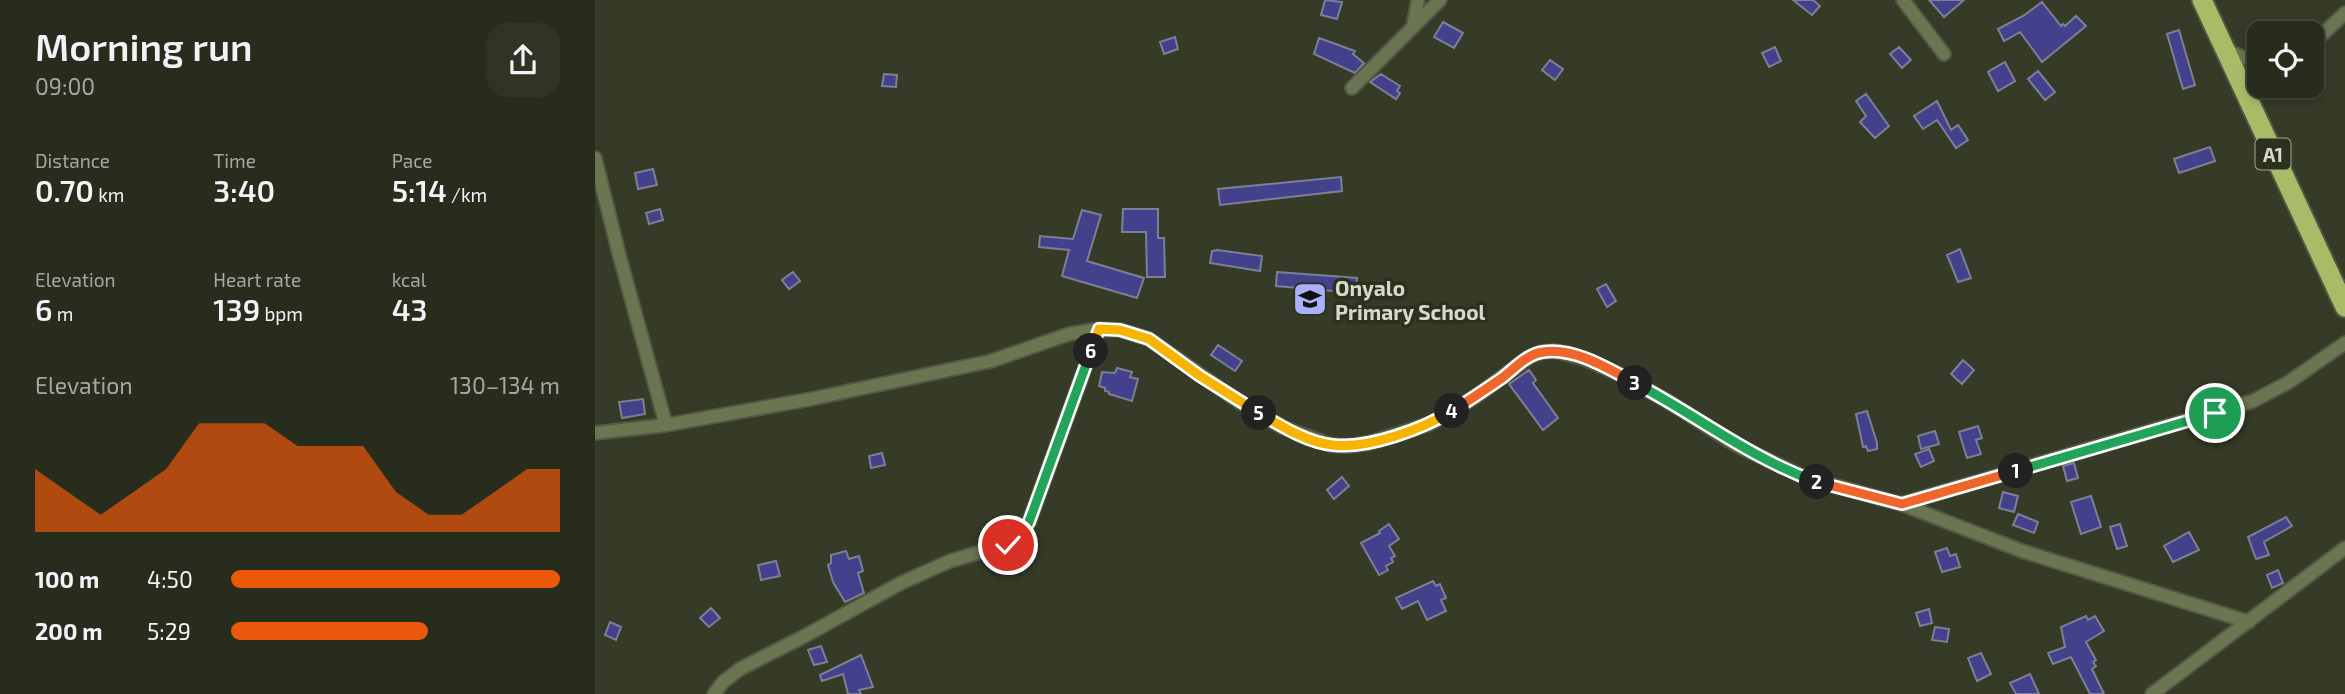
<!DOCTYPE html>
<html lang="en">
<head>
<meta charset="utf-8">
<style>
	:root { --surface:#282c1c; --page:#303425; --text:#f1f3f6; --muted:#a5a7a3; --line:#44483b; --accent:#ea580c }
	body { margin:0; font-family:"Exo 2",sans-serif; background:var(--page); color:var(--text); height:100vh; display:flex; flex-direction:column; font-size:26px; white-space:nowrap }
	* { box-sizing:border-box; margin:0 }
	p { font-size:23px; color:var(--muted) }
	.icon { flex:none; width:38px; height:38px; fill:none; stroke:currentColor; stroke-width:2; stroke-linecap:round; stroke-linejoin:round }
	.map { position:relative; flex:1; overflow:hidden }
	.drawer { display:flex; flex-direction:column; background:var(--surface); width:595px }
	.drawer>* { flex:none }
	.controls { position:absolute; left:1652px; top:21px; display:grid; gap:14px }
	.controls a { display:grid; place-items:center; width:77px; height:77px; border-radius:14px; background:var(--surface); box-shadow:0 4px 10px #0003,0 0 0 2px var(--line); font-size:35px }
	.pin { position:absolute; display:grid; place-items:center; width:60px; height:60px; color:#fff; margin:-30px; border:4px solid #fff; border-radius:50%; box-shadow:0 2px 7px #0007 }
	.km { position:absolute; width:35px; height:35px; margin:-18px; border-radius:50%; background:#222; color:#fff; font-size:19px; line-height:35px; text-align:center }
	.round { display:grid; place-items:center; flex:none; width:74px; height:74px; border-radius:21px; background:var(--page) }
	.head { display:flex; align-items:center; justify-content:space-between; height:119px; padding:0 35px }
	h1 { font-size:38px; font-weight:600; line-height:52px }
	.metrics { display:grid; grid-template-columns:repeat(3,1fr); gap:10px; height:119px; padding:7px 35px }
	.metrics div { display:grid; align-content:center }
	.metrics b { font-size:30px; font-weight:600 }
	.metrics small { font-size:19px; font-weight:400 }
	.metrics p { font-size:19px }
	.chart { height:196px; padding:14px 35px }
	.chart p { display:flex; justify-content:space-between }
	.chart svg { width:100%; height:126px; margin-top:7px; fill:var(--accent); opacity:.7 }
	ul { padding:0 35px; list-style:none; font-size:23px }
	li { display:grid; grid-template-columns:112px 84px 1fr; align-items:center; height:52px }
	li i { height:18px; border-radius:9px; background:var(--accent) }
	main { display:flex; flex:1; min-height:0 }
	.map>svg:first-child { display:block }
</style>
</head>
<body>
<main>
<section class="drawer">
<div class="head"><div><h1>Morning run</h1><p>09:00</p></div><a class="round"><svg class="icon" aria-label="share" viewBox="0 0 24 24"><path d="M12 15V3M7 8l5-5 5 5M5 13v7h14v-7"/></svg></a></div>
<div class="metrics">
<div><p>Distance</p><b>0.70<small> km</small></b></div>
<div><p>Time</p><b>3:40</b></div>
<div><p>Pace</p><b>5:14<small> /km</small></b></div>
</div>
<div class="metrics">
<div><p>Elevation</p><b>6<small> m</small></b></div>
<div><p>Heart rate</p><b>139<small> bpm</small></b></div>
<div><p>kcal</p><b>43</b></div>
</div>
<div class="chart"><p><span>Elevation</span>130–134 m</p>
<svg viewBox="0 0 160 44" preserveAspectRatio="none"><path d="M0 44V22L10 30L20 38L30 30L40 22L50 6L60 6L70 6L80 14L90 14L100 14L110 30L120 38L130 38L140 30L150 22L160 22V44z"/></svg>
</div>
<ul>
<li><b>100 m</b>4:50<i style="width:100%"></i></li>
<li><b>200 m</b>5:29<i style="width:60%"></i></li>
</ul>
</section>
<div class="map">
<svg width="1750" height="694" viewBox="0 0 1750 694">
	<rect width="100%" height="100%" fill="#353b26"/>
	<path fill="#44418c" stroke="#7d7f96" stroke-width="2" d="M730 0 747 2 742 19 726 15Z
		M1198 0H1218L1225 6 1217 15Z
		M1334 0H1369L1349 17Z
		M1447 2 1466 26 1468 24 1470 26 1481 16 1491 26 1447 62 1425 32 1409 41 1403 29 1428 16Z
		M848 22 868 33 859 48 839 37Z
		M1584 30 1600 85 1588 89 1572 34Z
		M580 37 583 49 569 54 565 42Z
		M724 38 760 51 758 54 769 63 760 73 719 54Z
		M1180 47 1186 61 1174 67 1167 53Z
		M1304 47 1316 60 1307 68 1295 54Z
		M955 60 968 69 960 80 947 70Z
		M1410 62 1420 81 1403 91 1393 72Z
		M1443 71 1460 92 1450 100 1433 79Z
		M289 74 302 75 301 87 287 86Z
		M786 74 805 86 802 91 805 93 801 99 775 82Z
		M1271 94 1294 126 1280 138 1265 122 1271 116 1261 101Z
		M1342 101 1356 130 1363 125 1373 140 1361 148 1342 120 1328 129 1319 116Z
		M1615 147 1620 161 1584 173 1579 159Z
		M58 169 62 185 43 189 40 173Z
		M746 177 747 191 625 205 623 189Z
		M65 209 68 220 54 224 51 213Z
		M528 209H563V238H569L570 277H552L551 232H527Z
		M487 210 506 215 492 261 549 278 542 298 467 276 474 250 444 247 445 236 478 239Z
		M1365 249 1376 278 1363 282 1352 255Z
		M622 250 667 256 665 271 615 263 617 251Z
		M198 272 205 281 194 289 187 280Z
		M682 272 762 278 761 293 681 286Z
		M1011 284 1021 301 1012 307 1002 289Z
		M623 345 647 361 640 371 616 355Z
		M1368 360 1379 370 1367 384 1356 374Z
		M522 368 537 372 535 377 543 379 537 401 514 394V392L510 391V388L504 386 507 372 520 373Z
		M934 370 941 380 938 383 963 418 948 430 914 384Z
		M48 399 50 414 27 418 24 402Z
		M1272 411 1282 443V449L1273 451 1271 446 1268 447 1261 414Z
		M1383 426 1387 438 1381 440 1386 454 1372 458 1364 432Z
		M1340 431 1344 444 1326 449 1323 436Z
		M1334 449 1339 461 1326 467 1320 454Z
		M287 453 290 465 276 468 274 456Z
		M1479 463 1483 478 1472 481 1468 466Z
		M747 477 754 486 739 499 732 490Z
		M1408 492 1423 496 1419 512 1404 508Z
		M1496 496 1506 527 1486 534 1476 502Z
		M1423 514 1443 522 1439 533 1418 525Z
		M1691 517 1697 526 1669 542 1674 555 1661 559 1653 537Z
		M794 524 804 539 794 546 800 556 796 558 798 562 791 566 793 570 784 575 766 543 785 533 784 531Z
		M1525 524 1532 546 1522 549 1515 527Z
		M1594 532 1604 550 1578 562 1569 546Z
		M1352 548 1355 556 1361 554 1365 567 1347 572 1340 552Z
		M251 551 254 559 264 556 268 571 263 573 269 593 250 602 238 582 233 565 236 563V555Z
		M181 561 185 576 166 580 163 565Z
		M1683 570 1688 583 1677 588 1672 575Z
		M838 581 841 586 845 584 851 598 846 600 851 611 832 620 823 601 807 609 801 598Z
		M116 608 125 618 114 627 105 618Z
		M1334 609 1337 623 1325 626 1321 613Z
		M1491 616 1493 620 1500 616 1509 631 1491 642 1501 660 1498 662 1501 666 1497 669 1509 694H1495L1476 657 1458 664 1453 653 1470 647 1466 627Z
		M15 622 26 627 21 640 10 635Z
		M1340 627 1354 629 1352 642 1337 640Z
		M226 646 232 662 219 665 213 650Z
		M1386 653 1396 674 1382 681 1373 658Z
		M266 655 278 687 264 690 266 694H253L248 674 227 681 225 675Z
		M1435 674 1444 694H1421L1415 683Z"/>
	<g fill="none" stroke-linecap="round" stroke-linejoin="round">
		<g stroke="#525844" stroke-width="16">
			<path id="minor" d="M1308 0 1349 54
				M818 27 823 0
				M1717 44 1750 13
				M1629 49 1664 64
				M757 88 845 0
				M0 158 25 258 71 425
				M0 433 71 425 216 399 396 361 474 334 504 329 525 330 554 339 643 401 687 427 736 445 753 446 774 443 834 424 880 397 934 357 947 352 960 351 987 358 1024 374 1074 402 1141 445 1209 477 1306 504 1427 551 1654 622
				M1306 504 1658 401 1694 382 1750 343
				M119 694 128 682 145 669 206 638 306 583 355 561 419 542 425 538 434 522 504 329
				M1557 694 1750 548"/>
		</g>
		<g stroke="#525844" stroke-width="23">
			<path id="trunk" d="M1607 0 1750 307"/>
		</g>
		<use href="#minor" stroke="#6c7551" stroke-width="12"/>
		<use href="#trunk" stroke="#a8bc68" stroke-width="19"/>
	</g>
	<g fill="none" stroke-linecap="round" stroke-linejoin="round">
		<g stroke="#fff" stroke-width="14">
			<path id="split-1" d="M1421 471 1620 413"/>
		</g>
		<g stroke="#fff" stroke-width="14">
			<path id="split-2" d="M1222 482 1307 504 1421 471"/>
		</g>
		<g stroke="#fff" stroke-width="14">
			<path id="split-3" d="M1040 383C1103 416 1153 457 1222 482"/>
		</g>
		<g stroke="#fff" stroke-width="14">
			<path id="split-4" d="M857 411C875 400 891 389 907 378 920 368 932 354 948 352 979 347 1014 369 1040 383"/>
		</g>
		<g stroke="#fff" stroke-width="14">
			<path id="split-5" d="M664 413C686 426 713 443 738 445 774 449 827 429 857 411"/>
		</g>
		<g stroke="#fff" stroke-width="14">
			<path id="split-6" d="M496 351 504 329 525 330 554 339 605 376 664 413"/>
		</g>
		<g stroke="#fff" stroke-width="14">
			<path id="split-7" d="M413 545 425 538 434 522 496 351"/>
		</g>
		<use href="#split-1" stroke="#22a559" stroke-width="9"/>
		<use href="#split-2" stroke="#f0652b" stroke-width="9"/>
		<use href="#split-3" stroke="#22a559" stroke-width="9"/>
		<use href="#split-4" stroke="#f0652b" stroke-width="9"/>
		<use href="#split-5" stroke="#f5b400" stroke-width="9"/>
		<use href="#split-6" stroke="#f5b400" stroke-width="9"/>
		<use href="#split-7" stroke="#22a559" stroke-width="9"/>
	</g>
	<defs>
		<g id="school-square" transform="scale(1.75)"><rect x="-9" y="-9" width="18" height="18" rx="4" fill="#acaffb" stroke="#2b311c"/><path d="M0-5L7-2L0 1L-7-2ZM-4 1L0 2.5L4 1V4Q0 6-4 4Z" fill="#111"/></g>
	</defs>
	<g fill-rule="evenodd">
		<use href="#school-square" x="715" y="299"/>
	</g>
	<g text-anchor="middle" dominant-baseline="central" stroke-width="7" stroke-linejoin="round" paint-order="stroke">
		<rect fill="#2b311c" stroke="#a3a798" stroke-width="2" x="1660.5" y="138.5" width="35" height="31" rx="5"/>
		<g font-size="19" font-weight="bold" fill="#d6dacd">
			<text x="1678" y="154">A1</text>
		</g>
		<g font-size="21" font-weight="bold" fill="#d6dacd" stroke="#2b311c" text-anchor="start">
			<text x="740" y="287">Onyalo<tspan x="740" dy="24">Primary School</tspan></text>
		</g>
	</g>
</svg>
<div class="controls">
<a><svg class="icon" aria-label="locate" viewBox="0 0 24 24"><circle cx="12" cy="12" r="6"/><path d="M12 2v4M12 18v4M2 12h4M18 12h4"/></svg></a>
</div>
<div class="pin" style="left:1620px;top:413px;background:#1e9e55"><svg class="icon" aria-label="arrive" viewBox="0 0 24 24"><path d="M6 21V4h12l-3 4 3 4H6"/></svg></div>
<div class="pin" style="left:413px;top:545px;background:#d93025"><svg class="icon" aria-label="check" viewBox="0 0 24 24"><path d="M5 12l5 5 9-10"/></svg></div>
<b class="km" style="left:1421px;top:471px">1</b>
<b class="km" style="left:1222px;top:482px">2</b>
<b class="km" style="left:1040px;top:383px">3</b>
<b class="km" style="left:857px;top:411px">4</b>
<b class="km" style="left:664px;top:413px">5</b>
<b class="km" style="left:496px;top:351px">6</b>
</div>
</main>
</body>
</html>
